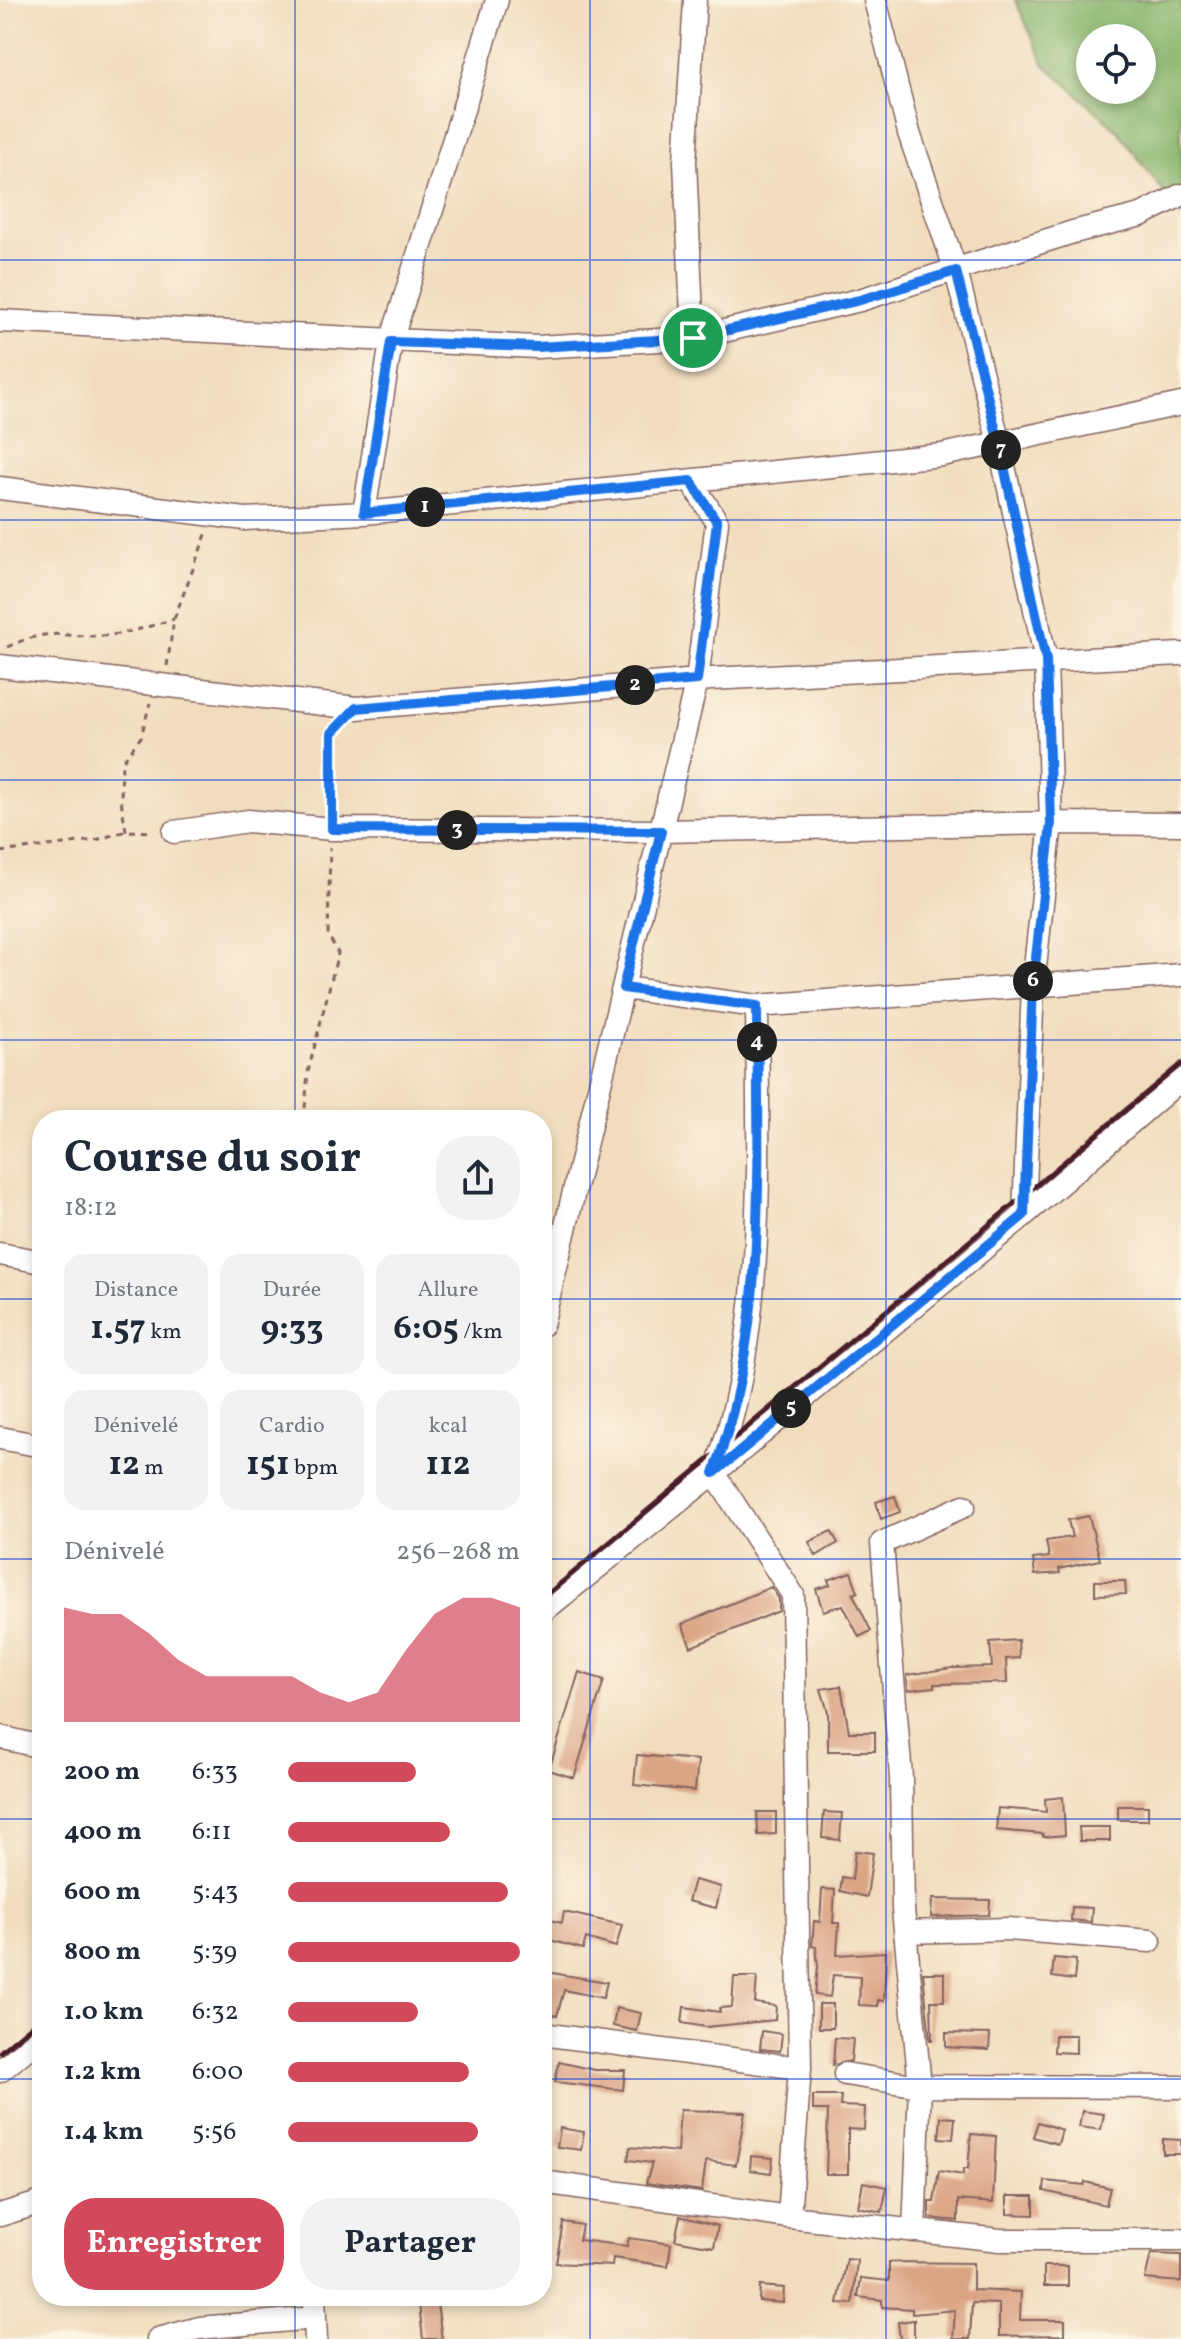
<!DOCTYPE html>
<html lang="fr">
<head>
<meta charset="utf-8">
<style>
	:root { --surface:#fff; --page:#f2f2f3; --text:#1f2937; --muted:#747a83; --accent:#d1495b }
	body { margin:0; font-family:Vollkorn,serif; background:var(--page); color:var(--text); height:100vh; display:flex; flex-direction:column; font-size:30px; white-space:nowrap }
	* { box-sizing:border-box; margin:0 }
	p { font-size:26px; color:var(--muted) }
	.icon { flex:none; width:44px; height:44px; fill:none; stroke:currentColor; stroke-width:2; stroke-linecap:round; stroke-linejoin:round }
	.map { position:relative; flex:1; overflow:hidden }
	.details { position:absolute; left:32px; top:1110px; width:520px; height:1196px; display:flex; flex-direction:column; background:var(--surface); border-radius:32px; box-shadow:0 4px 12px #0003 }
	.details>* { flex:none }
	.fabs { position:absolute; left:1076px; top:24px; display:grid; gap:16px }
	.fabs a { display:grid; place-items:center; width:80px; height:80px; border-radius:50%; background:var(--surface); box-shadow:0 4px 12px #0003; font-size:40px }
	.pin { position:absolute; display:grid; place-items:center; width:68px; height:68px; color:#fff; margin:-34px; border:4px solid #fff; border-radius:50%; box-shadow:0 2px 8px #0007 }
	.km { position:absolute; width:40px; height:40px; margin:-20px; border-radius:50%; background:#222; color:#fff; font-size:22px; line-height:40px; text-align:center }
	.round { display:grid; place-items:center; flex:none; width:84px; height:84px; border-radius:32px; background:var(--page) }
	.overview { display:flex; align-items:center; justify-content:space-between; height:136px; padding:0 32px }
	h1 { font-size:44px; font-weight:700; line-height:60px }
	.metrics { display:grid; grid-template-columns:repeat(3,1fr); gap:12px; height:136px; padding:8px 32px }
	.metrics div { display:grid; align-content:center; border-radius:20px; background:var(--page); text-align:center }
	.metrics b { font-size:34px; font-weight:700 }
	.metrics small { font-size:22px; font-weight:400 }
	.metrics p { font-size:22px }
	.chart { height:224px; padding:16px 32px }
	.chart p { display:flex; justify-content:space-between }
	.chart svg { width:100%; height:144px; margin-top:8px; fill:var(--accent); opacity:.7 }
	.action { display:flex; gap:16px; margin-top:auto; padding:16px 32px }
	.action a { flex:1; height:92px; border-radius:32px; background:var(--accent); color:#fff; font-size:32px; font-weight:700; line-height:92px; text-align:center }
	.action a+a { background:var(--page); color:var(--text) }
	ul { padding:0 32px; list-style:none; font-size:26px }
	li { display:grid; grid-template-columns:128px 96px 1fr; align-items:center; height:60px }
	li i { height:20px; border-radius:10px; background:var(--accent) }
	.map>svg:first-child { display:block }
</style>
</head>
<body>
<div class="map">
<svg width="1181" height="2339" viewBox="0 0 1181 2339">
	<rect width="100%" height="100%" fill="#fcf5e5"/>
	<filter id="ink" filterUnits="userSpaceOnUse"><feTurbulence type="fractalNoise" baseFrequency=".0125" numOctaves="2"/><feDisplacementMap in="SourceGraphic" scale="16" xChannelSelector="R" yChannelSelector="G"/><feConvolveMatrix kernelMatrix="1 2 1 2 8 2 1 2 1" color-interpolation-filters="sRGB"/></filter>
	<filter id="wash" filterUnits="userSpaceOnUse"><feTurbulence type="fractalNoise" baseFrequency=".006" numOctaves="4" result="noise"/><feDisplacementMap in="SourceGraphic" scale="32" xChannelSelector="R" yChannelSelector="G"/><feGaussianBlur stdDeviation="1.8" result="paint"/><feColorMatrix in="noise" values="0 0 0 0 0 0 0 0 0 0 0 0 0 0 0 0 0 1.4 0 .05"/><feComposite in="paint" operator="in"/></filter>
	<g filter="url(#wash)">
		<rect width="100%" height="100%" fill="#f1ddbd"/>
		<path fill="#87b46c" stroke="#686a4c" stroke-width="2" fill-rule="evenodd" d="M1015 0H1181V216L1118 131 1045 65ZM1090 38H1142V90H1090Z"/>
		<g id="blocks">
			<path fill="#dba485" d="M895 1496 900 1512 881 1519 876 1502Z
				M1089 1516 1100 1560 1059 1569 1060 1573 1035 1575 1033 1559 1049 1557 1046 1541 1072 1537 1068 1520Z
				M831 1531 838 1543 816 1556 809 1542Z
				M851 1572 858 1592 853 1594 871 1631 859 1637 843 1605 823 1611 816 1589 830 1585 828 1580Z
				M1095 1581H1125L1126 1594 1095 1595Z
				M771 1587 779 1599V1611L691 1647 682 1624Z
				M1018 1640 1019 1658 1006 1659 1007 1683 934 1684V1687L908 1690 907 1675 952 1668 992 1667 990 1642Z
				M579 1672 604 1680 574 1778 549 1770Z
				M841 1686 849 1732H875V1751H828V1712L821 1689Z
				M637 1755 698 1760 695 1791 634 1785Z
				M1063 1797 1065 1835 1043 1837V1834L996 1830 998 1808 1046 1812 1045 1799Z
				M1118 1806H1148V1820H1118Z
				M757 1812H776V1834L758 1835Z
				M824 1812 842 1813 840 1840 822 1838Z
				M1079 1827H1110V1841H1080Z
				M855 1851 873 1853 867 1897 840 1891 842 1877 852 1879Z
				M694 1880 721 1887 716 1908 688 1901Z
				M822 1889 835 1890 833 1923H839L837 1955 886 1952 884 2001 878 2000V2006L859 2005 860 1977 833 1975 830 1997 815 1995 818 1967 816 1947 812 1946 814 1921 820 1922Z
				M932 1899 990 1900 989 1915 931 1917Z
				M1072 1907 1092 1908 1091 1922 1071 1920Z
				M564 1912 622 1925 616 1947 586 1938 583 1949 542 1938V1918L562 1923Z
				M1054 1958 1076 1960 1074 1980 1052 1977Z
				M546 1972 607 1982 603 1998 564 1990 557 2016 542 2012Z
				M923 1973H944V2001H931L932 2040H930Z
				M734 1977H757L755 2003 776 2006 775 2020 706 2027 682 2023 684 2007 720 2012 719 2008 732 2007Z
				M819 2004H833V2028H819Z
				M616 2008 641 2013 637 2031 613 2026Z
				M762 2031 782 2034 780 2051 760 2049Z
				M946 2033 990 2034 989 2050 946 2047Z
				M1055 2035H1076V2053L1054 2052Z
				M835 2038 853 2039 851 2061 833 2065Z
				M559 2062 595 2070H625L623 2090 555 2082Z
				M813 2096H841L840 2106 865 2107 864 2130 848 2129V2174H826L828 2110H813Z
				M680 2110 745 2112 736 2165 706 2161 702 2191 646 2183 652 2163 628 2160 630 2147 677 2152Z
				M1082 2111 1104 2114 1101 2130 1079 2127Z
				M941 2117 955 2118 953 2139 939 2138Z
				M1038 2122 1062 2130 1058 2144 1033 2137Z
				M560 2128 584 2132 581 2150 557 2147Z
				M971 2134 996 2136 993 2203 958 2200V2221L929 2218V2202H934L939 2171 963 2175V2169H968Z
				M1163 2139 1181 2140V2154H1163Z
				M751 2156 773 2158 771 2173 750 2170Z
				M1045 2181 1084 2185 1085 2182 1110 2188 1106 2205 1044 2191Z
				M863 2182 887 2187 882 2212 858 2207Z
				M1007 2196H1034V2215L1007 2214Z
				M680 2216 718 2226 714 2247 675 2240Z
				M563 2222 582 2225 579 2240 627 2246 629 2238 671 2244 668 2266 613 2258 612 2266 556 2263Z
				M1151 2254 1181 2255V2282L1145 2279Z
				M847 2259 857 2260 853 2304 838 2303Z
				M889 2262 973 2263V2290L1021 2292 1020 2320H1065V2335L999 2336V2304L972 2303 970 2339H953L955 2310 912 2314V2309L882 2307V2300L858 2297 861 2278 889 2281Z
				M1044 2266H1068V2286H1044Z
				M760 2286 784 2288 783 2303 759 2301Z
				M418 2296H436L442 2339H423Z
				M914 2320V2339H900L898 2322Z"/>
		</g>
	</g>
	<g filter="url(#ink)">
		<use href="#blocks" fill-opacity="0" stroke="#84625e" stroke-width="2"/>
		<g fill="none" stroke-linecap="round" stroke-linejoin="round">
			<g stroke="#84625e" stroke-width="25">
				<path id="minor" d="M0 321 537 347 693 338 860 300 1073 232 1141 215 1181 195
					M693 338 685 162 695 0
					M0 488 245 519 364 513 942 455 1181 404
					M364 513 391 342 497 0
					M0 666 356 708 711 679 1181 654
					M174 832 248 821 332 829 661 831 1051 823 1181 824
					M623 988 757 1006 1181 975
					M1024 1215 1181 1079
					M0 1254 42 1262
					M542 1325 697 680 717 522 691 481
					M0 1438 42 1446
					M715 1472C767 1332 758 1154 757 1006
					M714 1473 1024 1215 1033 985 1051 823 1046 660 999 443 956 271 909 133 875 0
					M542 1612 714 1473 793 1595 800 2068
					M0 1737 42 1747
					M905 1932 1009 1929 1150 1941
					M542 2034 800 2068 789 2217 1000 2240H1181
					M0 2071 42 2036
					M845 2074 920 2086 1181 2087
					M542 2182 789 2217
					M0 2215 42 2202
					M914 2231 920 2086 903 1909 901 1777 882 1543 964 1506
					M314 2296 316 2339
					M158 2339 199 2328 315 2318"/>
			</g>
			<path stroke="#84625e" stroke-width="3" stroke-dasharray="6 6" stroke-linecap="butt" d="M7 647C52 627 56 637 100 636 125 635 150 626 174 619
				M167 666 174 619 207 532
				M332 811V733L339 726
				M126 831 121 800 122 762 141 737 150 703
				M0 852 96 840 126 831 154 832
				M304 1120 308 1072 338 953 328 935 330 847"/>
			<use href="#minor" stroke="#fff" stroke-width="22"/>
			<path stroke="#4a1f2b" stroke-width="5" d="M542 1599 1181 1064
				M0 2052 42 2017"/>
		</g>
	</g>
	<g fill="none" stroke-linecap="round" stroke-linejoin="round" filter="url(#ink)">
		<g stroke="#fff" stroke-width="16">
			<path id="route" d="M956 271 999 443 1046 660 1051 823 1033 985 1024 1215 714 1473C768 1327 758 1159 757 1006L623 988 661 831 332 829V733L356 708 697 680 717 522 691 481 364 513 391 342 537 347 693 338 860 300Z"/>
		</g>
		<use href="#route" stroke="#1a73e8" stroke-width="10"/>
	</g>
	<path fill="none" stroke="#1d4ed8" stroke-width="2" stroke-opacity="0.55" d="M295 0V1120M590 0V2339M886 0V2339M0 260H1181M0 520H1181M0 780H1181M0 1040H1181M0 1299H42M542 1299H1181M0 1559H42M542 1559H1181M0 1819H42M542 1819H1181M0 2079H42M542 2079H1181M295 2296V2339"/>
</svg>
<div class="fabs">
<a><svg class="icon" aria-label="locate" viewBox="0 0 24 24"><circle cx="12" cy="12" r="6"/><path d="M12 2v4M12 18v4M2 12h4M18 12h4"/></svg></a>
</div>
<div class="pin" style="left:693px;top:338px;background:#1e9e55"><svg class="icon" aria-label="arrive" viewBox="0 0 24 24"><path d="M6 21V4h12l-3 4 3 4H6"/></svg></div>
<b class="km" style="left:425px;top:507px">1</b>
<b class="km" style="left:635px;top:685px">2</b>
<b class="km" style="left:457px;top:830px">3</b>
<b class="km" style="left:757px;top:1042px">4</b>
<b class="km" style="left:791px;top:1408px">5</b>
<b class="km" style="left:1033px;top:981px">6</b>
<b class="km" style="left:1001px;top:450px">7</b>
<section class="details">
<div class="overview"><div><h1>Course du soir</h1><p>18:12</p></div><a class="round"><svg class="icon" aria-label="share" viewBox="0 0 24 24"><path d="M12 15V3M7 8l5-5 5 5M5 13v7h14v-7"/></svg></a></div>
<div class="metrics">
<div><p>Distance</p><b>1.57<small> km</small></b></div>
<div><p>Durée</p><b>9:33</b></div>
<div><p>Allure</p><b>6:05<small> /km</small></b></div>
</div>
<div class="metrics">
<div><p>Dénivelé</p><b>12<small> m</small></b></div>
<div><p>Cardio</p><b>151<small> bpm</small></b></div>
<div><p>kcal</p><b>112</b></div>
</div>
<div class="chart"><p><span>Dénivelé</span>256–268 m</p>
<svg viewBox="0 0 160 44" preserveAspectRatio="none"><path d="M0 44V9L10 11L20 11L30 17L40 25L50 30L60 30L70 30L80 30L90 35L100 38L110 35L120 22L130 11L140 6L150 6L160 9V44z"/></svg>
</div>
<ul>
<li><b>200 m</b>6:33<i style="width:55%"></i></li>
<li><b>400 m</b>6:11<i style="width:70%"></i></li>
<li><b>600 m</b>5:43<i style="width:95%"></i></li>
<li><b>800 m</b>5:39<i style="width:100%"></i></li>
<li><b>1.0 km</b>6:32<i style="width:56%"></i></li>
<li><b>1.2 km</b>6:00<i style="width:78%"></i></li>
<li><b>1.4 km</b>5:56<i style="width:82%"></i></li>
</ul>
<div class="action"><a>Enregistrer</a><a>Partager</a></div>
</section>
</div>
</body>
</html>
